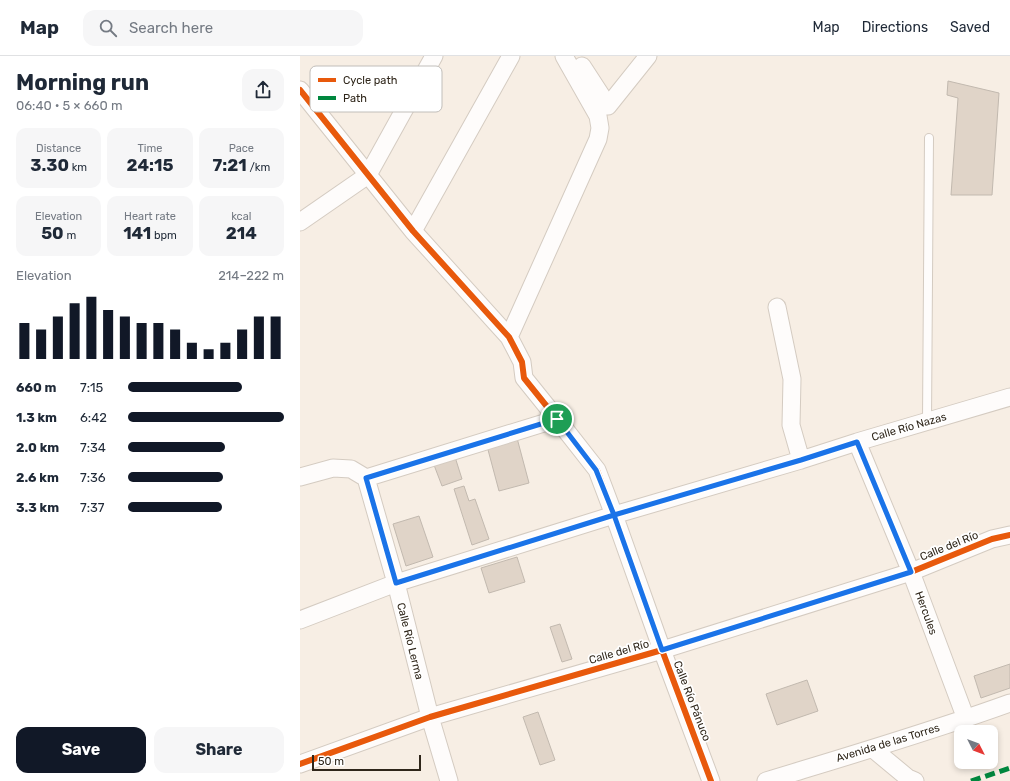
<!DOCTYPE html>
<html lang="en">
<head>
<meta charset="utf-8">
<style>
	:root { --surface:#fff; --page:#f6f6f7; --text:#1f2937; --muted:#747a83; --line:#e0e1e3; --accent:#111827 }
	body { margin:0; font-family:Rubik,sans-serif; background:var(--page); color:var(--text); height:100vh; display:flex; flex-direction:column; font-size:15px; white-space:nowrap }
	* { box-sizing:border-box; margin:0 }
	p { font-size:13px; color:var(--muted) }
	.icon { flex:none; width:22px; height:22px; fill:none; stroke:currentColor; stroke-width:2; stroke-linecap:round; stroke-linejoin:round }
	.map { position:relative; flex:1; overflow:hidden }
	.side { display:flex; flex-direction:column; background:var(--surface); width:300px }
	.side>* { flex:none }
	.needle { width:26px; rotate:132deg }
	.fabs { position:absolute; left:654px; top:669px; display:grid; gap:8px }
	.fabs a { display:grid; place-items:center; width:44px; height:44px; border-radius:8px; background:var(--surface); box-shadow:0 2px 6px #0003; font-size:20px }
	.scale { position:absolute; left:12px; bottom:10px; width:109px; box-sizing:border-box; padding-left:4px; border:2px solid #2f261a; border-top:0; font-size:11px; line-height:14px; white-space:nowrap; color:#2f261a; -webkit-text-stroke:3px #fff; paint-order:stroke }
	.pin { position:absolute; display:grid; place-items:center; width:34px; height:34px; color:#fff; margin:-17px; border:2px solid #fff; border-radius:50%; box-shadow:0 1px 4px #0007 }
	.round { display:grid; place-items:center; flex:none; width:42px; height:42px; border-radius:12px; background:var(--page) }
	.head { display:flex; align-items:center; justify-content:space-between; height:68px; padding:0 16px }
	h1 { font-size:22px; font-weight:700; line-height:30px }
	.stats { display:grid; grid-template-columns:repeat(3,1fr); gap:6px; height:68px; padding:4px 16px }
	.stats div { display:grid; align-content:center; border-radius:10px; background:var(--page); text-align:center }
	.stats b { font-size:17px; font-weight:700 }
	.stats small { font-size:11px; font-weight:400 }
	.stats p { font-size:11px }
	.chart { height:112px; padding:8px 16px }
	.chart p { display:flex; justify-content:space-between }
	.chart svg { width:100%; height:72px; margin-top:4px; stroke:var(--accent); stroke-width:6 }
	.button { display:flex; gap:8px; margin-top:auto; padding:8px 16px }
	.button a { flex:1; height:46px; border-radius:12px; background:var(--accent); color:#fff; font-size:16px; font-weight:700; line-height:46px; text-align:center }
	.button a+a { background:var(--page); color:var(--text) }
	ul { padding:0 16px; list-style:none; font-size:13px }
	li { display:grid; grid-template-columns:64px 48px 1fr; align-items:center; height:30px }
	li i { height:10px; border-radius:5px; background:var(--accent) }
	header { display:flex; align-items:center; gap:24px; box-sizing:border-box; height:56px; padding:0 20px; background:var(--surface); border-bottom:1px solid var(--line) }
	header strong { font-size:19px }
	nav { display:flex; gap:22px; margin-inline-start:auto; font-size:14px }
	.search { width:280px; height:36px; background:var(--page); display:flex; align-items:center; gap:10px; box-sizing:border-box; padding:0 14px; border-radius:12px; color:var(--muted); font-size:15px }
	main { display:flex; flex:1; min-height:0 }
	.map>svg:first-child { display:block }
</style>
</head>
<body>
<header>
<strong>Map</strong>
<div class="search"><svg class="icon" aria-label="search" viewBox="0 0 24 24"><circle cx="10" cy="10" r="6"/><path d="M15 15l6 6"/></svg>Search here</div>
<nav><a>Map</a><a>Directions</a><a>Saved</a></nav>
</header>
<main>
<section class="side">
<div class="head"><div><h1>Morning run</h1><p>06:40 · 5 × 660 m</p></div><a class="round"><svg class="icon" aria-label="share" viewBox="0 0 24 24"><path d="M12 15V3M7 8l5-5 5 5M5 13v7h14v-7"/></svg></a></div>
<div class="stats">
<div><p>Distance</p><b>3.30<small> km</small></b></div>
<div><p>Time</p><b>24:15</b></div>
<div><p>Pace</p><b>7:21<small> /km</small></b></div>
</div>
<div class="stats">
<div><p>Elevation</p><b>50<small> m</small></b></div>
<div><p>Heart rate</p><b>141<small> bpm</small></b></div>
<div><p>kcal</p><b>214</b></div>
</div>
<div class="chart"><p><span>Elevation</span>214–222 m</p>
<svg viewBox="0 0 160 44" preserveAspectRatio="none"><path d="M5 44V22M15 44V26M25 44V18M35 44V10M45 44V6M55 44V14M65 44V18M75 44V22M85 44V22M95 44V26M105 44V34M115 44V38M125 44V34M135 44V26M145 44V18M155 44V18"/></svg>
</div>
<ul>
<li><b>660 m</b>7:15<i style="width:73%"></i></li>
<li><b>1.3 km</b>6:42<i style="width:100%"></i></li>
<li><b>2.0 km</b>7:34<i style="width:62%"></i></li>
<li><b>2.6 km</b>7:36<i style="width:61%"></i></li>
<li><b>3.3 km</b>7:37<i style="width:60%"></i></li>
</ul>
<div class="button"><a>Save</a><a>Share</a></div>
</section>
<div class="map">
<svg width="710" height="725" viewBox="0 0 710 725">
	<rect width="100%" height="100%" fill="#f7eee4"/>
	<path fill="#e0d4c8" stroke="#c2b9af" d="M648 25 699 37 692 139H651L658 42 647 39Z
		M217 382 229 427 199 435 187 390Z
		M155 401 162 423 142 430 134 409Z
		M164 430 169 445 175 443 189 483 172 489 154 433Z
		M119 460 133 501 106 510 93 468Z
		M217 501 225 526 189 537 181 512Z
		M260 568 272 603 262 606 250 571Z
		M710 608V632L681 642 674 620Z
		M507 624 518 655 477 669 466 638Z
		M238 656 255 704 240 709 223 661Z"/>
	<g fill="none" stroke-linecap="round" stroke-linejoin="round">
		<g stroke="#d4cbc1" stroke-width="10">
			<path id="service" d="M627 365 629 82"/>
		</g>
		<g stroke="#d4cbc1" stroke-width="19">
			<path id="minor" d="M282 10 308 50 348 0
				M0 34 113 175 209 281 222 306 224 322 257 363 297 414 314 459 362 594 411 725
				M0 166 68 119 134 0
				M113 175 211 0
				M477 251 492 323 491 369 501 404
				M209 281 298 83 300 72 298 60 264 0
				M557 386 611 516 666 663
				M0 421 33 412 51 413 66 422 257 363
				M66 422 96 527 130 661 149 725
				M0 564 96 527 314 459 501 404 557 386 710 341
				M573 693 608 722 615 725
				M0 708 130 661 362 594 611 516 692 483 710 479
				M466 725C548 700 630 676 710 647"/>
		</g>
		<use href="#service" stroke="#fefcfb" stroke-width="8"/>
		<use href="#minor" stroke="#fefcfb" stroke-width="17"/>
		<path stroke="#00873e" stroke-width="5" stroke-dasharray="10 5" stroke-linecap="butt" d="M671 725 710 712"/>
		<g stroke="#fff" stroke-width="8">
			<path id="cycleway" d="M0 34 113 175 209 281 222 306 224 322 257 363 297 414 314 459 362 594 411 725
				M0 708 130 661 362 594 611 516 692 483 710 479"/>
		</g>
		<use href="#cycleway" stroke="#e8590c" stroke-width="6"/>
	</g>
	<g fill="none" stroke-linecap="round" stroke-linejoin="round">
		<g stroke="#fff" stroke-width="8">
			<path id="route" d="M257 363 66 422 96 527 314 459 362 594 611 516 557 386 501 404 314 459 296 414 257 363"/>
		</g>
		<use href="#route" stroke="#1a73e8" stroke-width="5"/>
	</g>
	<g text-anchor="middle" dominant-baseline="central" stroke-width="3.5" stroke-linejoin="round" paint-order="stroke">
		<g font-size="11" fill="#2f261a" stroke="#fff">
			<text transform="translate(609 371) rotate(-16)">Calle Río Nazas</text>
			<text transform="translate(649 490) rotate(-22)">Calle del Río</text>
			<text transform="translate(626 557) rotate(70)">Hercules</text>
			<text transform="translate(110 585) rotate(76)">Calle Río Lerma</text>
			<text transform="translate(319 596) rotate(-16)">Calle del Río</text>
			<text transform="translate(392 645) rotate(69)">Calle Río Pánuco</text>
			<text transform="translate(588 687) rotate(-17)">Avenida de las Torres</text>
		</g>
	</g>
	<rect x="10" y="10" width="132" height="46" rx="6" fill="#fff" stroke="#c1beba" stroke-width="1"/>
	<rect x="18" y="22" width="18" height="4" fill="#e8590c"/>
	<rect x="18" y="40" width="18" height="4" fill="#00873e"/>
	<g font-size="11" fill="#2f261a">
		<text x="43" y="28">Cycle path</text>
		<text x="43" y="46">Path</text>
	</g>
</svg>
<div class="fabs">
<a><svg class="needle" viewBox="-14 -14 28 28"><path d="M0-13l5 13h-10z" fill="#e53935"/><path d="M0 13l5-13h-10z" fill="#747a83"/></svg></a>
</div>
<div class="scale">50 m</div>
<div class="pin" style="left:257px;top:363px;background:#1e9e55"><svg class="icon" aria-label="arrive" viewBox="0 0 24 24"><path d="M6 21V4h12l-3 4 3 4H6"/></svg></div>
</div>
</main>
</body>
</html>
